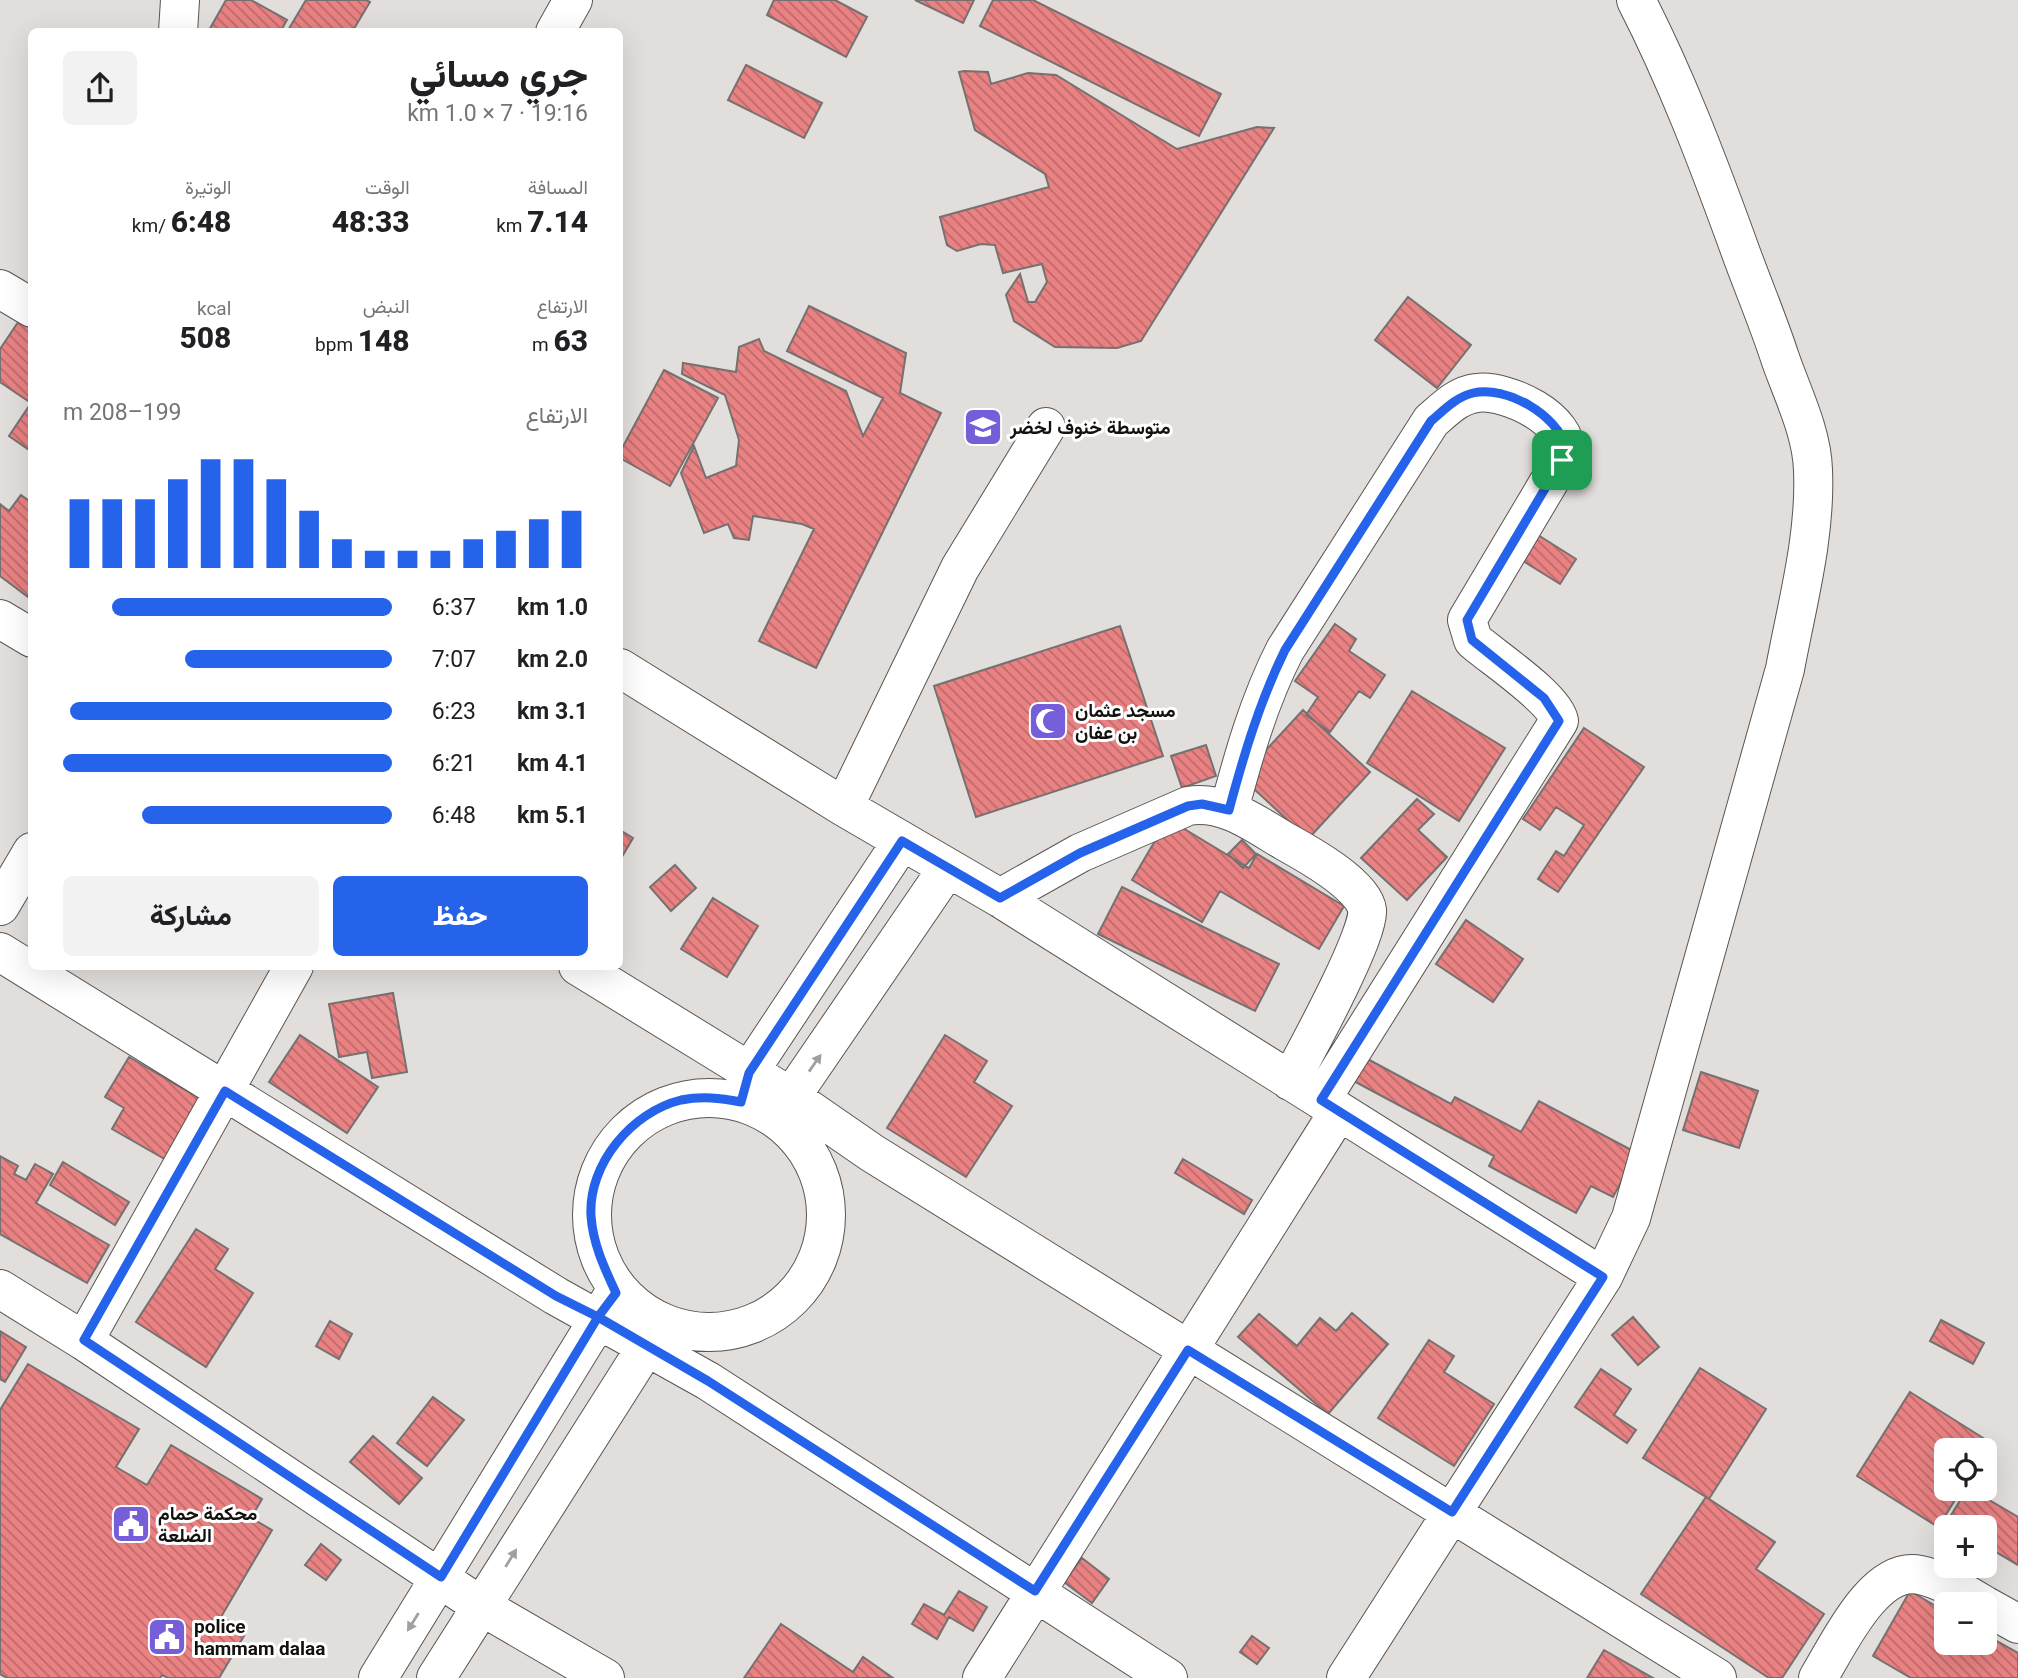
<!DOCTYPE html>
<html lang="ar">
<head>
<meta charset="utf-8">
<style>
	:root { --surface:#fff; --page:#f2f2f2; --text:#202124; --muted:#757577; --accent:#2563eb }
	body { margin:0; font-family:Roboto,Vazirmatn,sans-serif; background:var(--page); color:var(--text); direction:rtl; height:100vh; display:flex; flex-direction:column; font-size:26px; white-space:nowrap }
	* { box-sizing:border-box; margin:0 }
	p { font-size:23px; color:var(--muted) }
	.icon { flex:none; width:38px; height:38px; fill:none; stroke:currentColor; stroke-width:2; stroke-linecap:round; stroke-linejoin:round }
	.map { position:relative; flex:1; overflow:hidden; direction:ltr }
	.details { position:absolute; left:28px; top:28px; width:595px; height:942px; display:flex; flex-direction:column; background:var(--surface); border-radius:10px; box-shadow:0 7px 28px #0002; direction:rtl }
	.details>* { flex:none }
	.fabs { position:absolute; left:1934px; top:1438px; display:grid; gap:14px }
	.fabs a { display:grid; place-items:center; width:63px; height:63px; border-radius:10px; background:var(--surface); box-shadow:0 7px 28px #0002; font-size:35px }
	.pin { position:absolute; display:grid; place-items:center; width:60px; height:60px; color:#fff; margin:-30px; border-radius:14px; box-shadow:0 4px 10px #0006 }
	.round { display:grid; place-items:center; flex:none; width:74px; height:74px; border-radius:10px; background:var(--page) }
	.summary { display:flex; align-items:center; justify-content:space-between; height:119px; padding:0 35px }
	h1 { font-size:38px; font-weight:800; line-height:52px }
	.stats { display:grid; grid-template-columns:repeat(3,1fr); gap:10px; height:119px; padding:7px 35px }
	.stats div { display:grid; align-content:center }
	.stats b { font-size:30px; font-weight:800 }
	.stats small { font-size:19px; font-weight:400 }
	.stats p { font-size:19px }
	.chart { height:196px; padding:14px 35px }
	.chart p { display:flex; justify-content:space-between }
	.chart svg { width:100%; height:126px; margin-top:7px; stroke:var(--accent); stroke-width:6 }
	.cta { display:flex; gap:14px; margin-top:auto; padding:14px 35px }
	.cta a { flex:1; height:80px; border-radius:10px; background:var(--accent); color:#fff; font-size:28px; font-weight:800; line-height:80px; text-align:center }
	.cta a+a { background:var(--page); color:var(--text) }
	ul { padding:0 35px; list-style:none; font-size:23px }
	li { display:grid; grid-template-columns:112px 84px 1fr; align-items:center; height:52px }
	li i { height:18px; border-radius:9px; background:var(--accent) }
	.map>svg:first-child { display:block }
</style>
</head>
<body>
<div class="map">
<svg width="2018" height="1678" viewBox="0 0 2018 1678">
	<defs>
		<pattern id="building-back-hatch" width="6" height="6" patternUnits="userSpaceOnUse" patternTransform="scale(1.75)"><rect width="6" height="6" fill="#ea8283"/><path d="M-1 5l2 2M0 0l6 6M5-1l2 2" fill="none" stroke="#bc696a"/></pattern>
	</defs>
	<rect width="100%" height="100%" fill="#e2dedb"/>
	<path fill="url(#building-back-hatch)" stroke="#767171" stroke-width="2" d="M226 0H251L287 20 280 32H208Z
		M306 0H366L370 2 352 32H287Z
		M774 0H835L867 17 846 57 767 15Z
		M915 0H974L963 23Z
		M993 0H1033L1221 94 1199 136 980 26Z
		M746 65 822 103 804 138 728 100Z
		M964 71 988 72 991 84 1028 73 1056 75 1177 149 1257 127 1274 128 1141 341 1117 348 1055 347 1014 321 1006 295 1020 274 1028 302H1035L1047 282 1042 264 1003 273 995 245 981 244 957 251 947 245 940 217 1049 187 1045 174 975 130 959 72Z
		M1408 297 1471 345 1437 388 1375 340Z
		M809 306 906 353 900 393 941 413 816 668 759 641 814 529 802 524 753 516 749 540 734 538 728 524 704 533 681 473 694 446 706 478 736 466 739 440 725 395 682 374 683 363 736 372 739 347 759 339 764 351 846 391 863 436 883 398 787 351Z
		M23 315 32 321V452L9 436 31 403 0 382V349Z
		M664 370 718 398 670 486 620 458V452Z
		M21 495 32 503V600L0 576V504L9 511Z
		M1538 535 1576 559 1560 584 1523 561Z
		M1335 624 1356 639 1349 651 1385 675 1370 698 1359 691 1330 732 1306 715 1318 697 1295 681Z
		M1120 626 1163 756 976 817 934 686Z
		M1412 691 1505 748 1459 821 1367 763Z
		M1303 710 1370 772 1308 839 1241 777Z
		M1584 728 1644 767 1558 892 1538 879 1556 851 1564 856 1584 825 1556 807 1540 830 1523 819Z
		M1206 745 1216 776 1182 788 1171 756Z
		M1417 799 1434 814 1418 830 1447 857 1407 900 1361 858Z
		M1168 819 1249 868 1257 854 1344 906 1319 949 1220 891 1202 922 1132 880Z
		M620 830 633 838 620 860Z
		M1242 840 1256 854 1243 868 1228 854Z
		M675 865 696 888 671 911 650 887Z
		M1122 887 1279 964 1255 1011 1098 934Z
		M713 898 758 926 727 977 681 949Z
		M1466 920 1523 959 1493 1002 1436 964Z
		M393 993 407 1072 372 1078 367 1052 339 1057 329 1004Z
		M300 1035 378 1087 347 1133 269 1082Z
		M945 1035 987 1061 974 1082 1012 1106 966 1177 887 1128Z
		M1362 1056 1451 1104 1455 1097 1521 1132 1539 1101 1637 1153 1613 1197 1591 1186 1576 1213 1489 1166 1494 1156 1350 1079Z
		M129 1057 204 1101 168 1161 112 1129 124 1108 105 1097Z
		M1701 1072 1758 1091 1739 1148 1683 1130Z
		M0 1156 18 1166 14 1174 26 1180 35 1164 53 1174 36 1203 109 1245 87 1283 0 1234Z
		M1183 1159 1252 1200 1244 1214 1175 1173Z
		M63 1162 129 1202 115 1225 50 1185Z
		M196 1229 228 1249 215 1269 253 1293 206 1367 136 1322Z
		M1352 1313 1388 1344 1328 1414 1238 1337 1259 1314 1297 1346 1320 1318 1336 1331Z
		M1633 1317 1659 1347 1638 1365 1612 1335Z
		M1941 1320 1984 1343 1973 1364 1930 1341Z
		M330 1321 352 1334 339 1359 316 1346Z
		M0 1331 26 1347 5 1382 0 1379Z
		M1429 1340 1454 1356 1444 1372 1494 1404 1454 1466 1378 1418Z
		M28 1364 139 1429 116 1467 147 1485 171 1445 262 1499 251 1518 272 1530 221 1617 247 1631 219 1678H168L162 1675 160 1678H7L0 1674V1410Z
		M1700 1368 1766 1409 1709 1499 1643 1458Z
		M1601 1369 1631 1389 1614 1415 1636 1430 1627 1443 1575 1407Z
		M1910 1392 1991 1443 1984 1453 1946 1451V1489H1962L1938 1527 1857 1476Z
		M433 1397 464 1420 427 1466 397 1443Z
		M373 1436 422 1478 399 1504 350 1462Z
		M1984 1466 1993 1471 1984 1486Z
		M1967 1489H1982L1979 1494 2018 1517V1565L1984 1545V1528H1957L1947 1522Z
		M1706 1497 1775 1542 1756 1569 1824 1614 1782 1678H1769L1641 1594Z
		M321 1544 341 1560 326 1580 305 1565Z
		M1082 1558 1109 1579 1092 1603 1064 1582Z
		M959 1591 987 1607 973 1631 949 1617 937 1639 912 1624 924 1604 944 1615Z
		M1910 1591 1946 1612V1643H1984V1634L2018 1653V1678H1911L1873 1656Z
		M781 1624 853 1672 863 1657 893 1678H744Z
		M1252 1636 1269 1648 1257 1664 1240 1652Z
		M1604 1650 1653 1678H1587Z"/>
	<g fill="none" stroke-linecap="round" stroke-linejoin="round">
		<g stroke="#595653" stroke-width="40">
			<path id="minor" d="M178 32 180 0
				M555 32 573 0
				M0 289 32 308
				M0 619 32 638
				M620 668 844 807 1000 898 1603 1277
				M844 807 960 568 1046 427
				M1229 810C1244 754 1259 701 1285 650L1431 421C1445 409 1458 395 1477 393 1506 389 1571 419 1565 455L1467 620 1473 640C1492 657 1555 698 1559 721L1321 1100
				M1000 898 1080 853 1188 806C1225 800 1255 824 1286 842 1306 853 1364 885 1367 910 1370 935 1305 1053 1290 1081
				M0 906 32 852
				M0 952 556 1296 708 1381 1168 1678
				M578 966 791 1097 872 1153 1717 1678
				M742 1096 749 1072 902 841
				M592 1215a117 117 0 1 1 234 0a117 117 0 1 1-234 0Z
				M782 1120 791 1097 947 869
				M0 1289 84 1341 481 1606 605 1678
				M84 1341 294 966
				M1984 1605 2018 1624
				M378 1678 612 1297
				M436 1678 660 1325
				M982 1678 1339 1111
				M1346 1678 1603 1277 1631 1218 1785 669C1797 604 1816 536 1813 470 1812 432 1792 393 1780 358 1767 318 1750 279 1736 239 1706 157 1676 78 1636 0
				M1818 1678C1838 1646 1874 1565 1920 1575 1941 1579 1966 1594 1984 1605"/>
		</g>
		<use href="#minor" stroke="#fff" stroke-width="38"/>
	</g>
	<defs><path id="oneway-solid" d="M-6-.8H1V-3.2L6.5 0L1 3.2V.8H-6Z" transform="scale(1.75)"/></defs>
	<g fill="#a0a09f">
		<use href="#oneway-solid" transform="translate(815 1063) rotate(-55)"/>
		<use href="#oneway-solid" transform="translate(511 1558) rotate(-58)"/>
		<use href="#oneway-solid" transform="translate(413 1622) rotate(122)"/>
	</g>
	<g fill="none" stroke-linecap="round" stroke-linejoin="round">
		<g stroke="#fff" stroke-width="14">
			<path id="route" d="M1562 460 1566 448C1558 415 1506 385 1473 393 1456 397 1444 410 1431 421L1285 650C1260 701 1244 754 1229 810L1202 804 1188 806 1080 853 1000 898 902 841 749 1073 741 1102C720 1098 702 1096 681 1100 632 1112 588 1164 591 1216 593 1244 604 1267 616 1293L598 1317 556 1296 225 1091 84 1340 441 1577 598 1317 708 1381 1035 1591 1188 1350 1452 1512 1603 1277 1321 1100 1559 721 1544 698 1472 640 1467 620 1562 460"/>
		</g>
		<use href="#route" stroke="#2563eb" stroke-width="9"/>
	</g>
	<defs>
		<g id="school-square" transform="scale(2.0125)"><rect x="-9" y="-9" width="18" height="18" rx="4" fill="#775ed9" stroke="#fff"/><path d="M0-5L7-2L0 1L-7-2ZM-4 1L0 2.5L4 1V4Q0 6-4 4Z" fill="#fff"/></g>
		<g id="mosque-square" transform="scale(2.0125)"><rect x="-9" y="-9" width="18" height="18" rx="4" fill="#775ed9" stroke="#fff"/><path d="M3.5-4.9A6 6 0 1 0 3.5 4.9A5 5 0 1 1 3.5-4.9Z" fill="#fff"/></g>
		<g id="civic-square" transform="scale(2.0125)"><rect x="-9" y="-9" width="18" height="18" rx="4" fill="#775ed9" stroke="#fff"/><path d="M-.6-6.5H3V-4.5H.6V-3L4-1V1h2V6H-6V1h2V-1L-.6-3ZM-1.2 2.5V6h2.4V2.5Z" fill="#fff"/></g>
	</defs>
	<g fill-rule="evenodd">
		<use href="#school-square" x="983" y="427"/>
		<use href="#mosque-square" x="1048" y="721"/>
		<use href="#civic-square" x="131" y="1524"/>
		<use href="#civic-square" x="167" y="1637"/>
	</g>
	<g text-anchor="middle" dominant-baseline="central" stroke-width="6" stroke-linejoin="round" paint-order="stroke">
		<g font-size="19" font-weight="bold" fill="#121110" stroke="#fff" text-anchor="start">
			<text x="1010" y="427">متوسطة خنوف لخضر</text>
			<text x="1075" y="710">مسجد عثمان<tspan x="1075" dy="22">بن عفان</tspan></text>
			<text x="158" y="1513">محكمة حمام<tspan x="158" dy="22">الضلعة</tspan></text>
			<text x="194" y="1626">police<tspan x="194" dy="22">hammam dalaa</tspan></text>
		</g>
	</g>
</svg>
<div class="fabs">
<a><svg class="icon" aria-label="locate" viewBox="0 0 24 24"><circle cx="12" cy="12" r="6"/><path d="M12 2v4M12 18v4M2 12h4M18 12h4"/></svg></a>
<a>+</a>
<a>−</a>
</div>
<div class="pin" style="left:1562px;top:460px;background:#1e9e55"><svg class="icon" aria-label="arrive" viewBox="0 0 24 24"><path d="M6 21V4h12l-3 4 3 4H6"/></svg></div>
<section class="details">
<div class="summary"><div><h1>جري مسائي</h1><p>19:16 · 7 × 1.0 km</p></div><a class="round"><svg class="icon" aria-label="share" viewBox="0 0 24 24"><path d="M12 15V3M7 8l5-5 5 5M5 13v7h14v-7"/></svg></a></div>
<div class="stats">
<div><p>المسافة</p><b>7.14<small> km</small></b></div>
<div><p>الوقت</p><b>48:33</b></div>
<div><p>الوتيرة</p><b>6:48<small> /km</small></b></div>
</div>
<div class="stats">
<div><p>الارتفاع</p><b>63<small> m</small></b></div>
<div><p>النبض</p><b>148<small> bpm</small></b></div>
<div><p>kcal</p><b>508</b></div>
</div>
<div class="chart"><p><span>الارتفاع</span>199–208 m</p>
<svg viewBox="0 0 160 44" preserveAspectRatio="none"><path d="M5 44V20M15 44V20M25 44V20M35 44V13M45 44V6M55 44V6M65 44V13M75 44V24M85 44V34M95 44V38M105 44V38M115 44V38M125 44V34M135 44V31M145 44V27M155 44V24"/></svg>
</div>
<ul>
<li><b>1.0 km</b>6:37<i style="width:85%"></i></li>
<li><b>2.0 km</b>7:07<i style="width:63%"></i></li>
<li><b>3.1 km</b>6:23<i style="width:98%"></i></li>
<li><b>4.1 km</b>6:21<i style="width:100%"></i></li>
<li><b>5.1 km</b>6:48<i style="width:76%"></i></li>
</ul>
<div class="cta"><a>حفظ</a><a>مشاركة</a></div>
</section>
</div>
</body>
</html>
